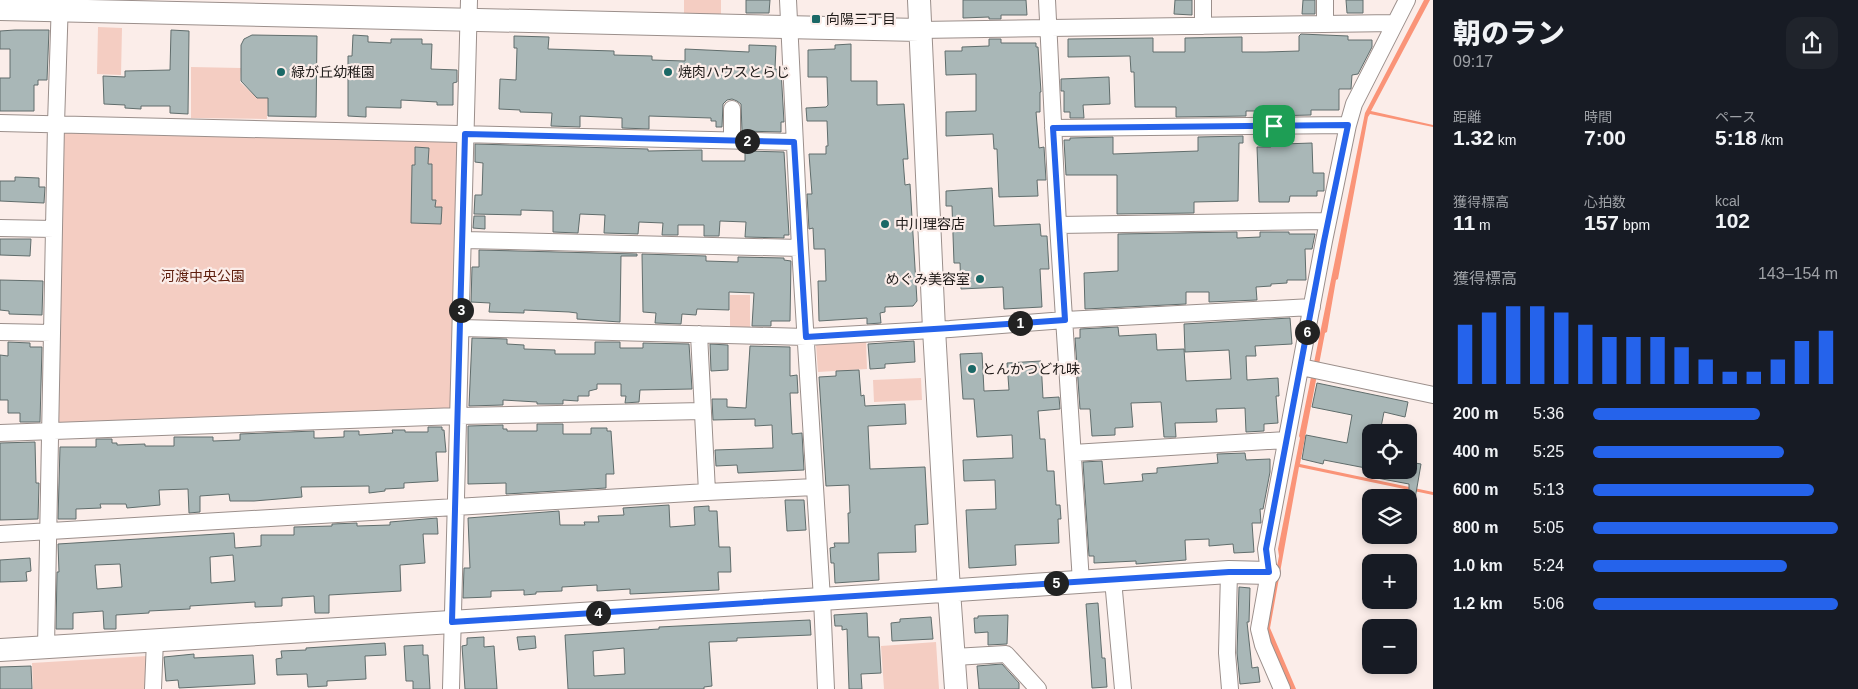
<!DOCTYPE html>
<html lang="ja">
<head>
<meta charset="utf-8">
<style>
	:root { --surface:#171b24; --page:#20242c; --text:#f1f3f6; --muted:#9ea1a6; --accent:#2563eb }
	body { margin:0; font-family:Helvetica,"Noto Sans JP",sans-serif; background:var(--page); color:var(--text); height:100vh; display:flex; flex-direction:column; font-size:19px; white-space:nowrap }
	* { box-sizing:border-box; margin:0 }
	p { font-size:16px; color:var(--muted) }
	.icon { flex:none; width:28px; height:28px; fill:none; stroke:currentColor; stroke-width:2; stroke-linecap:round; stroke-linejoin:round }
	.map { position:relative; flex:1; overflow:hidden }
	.details { display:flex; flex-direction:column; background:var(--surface); width:425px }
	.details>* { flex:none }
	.controls { position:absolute; left:1362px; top:424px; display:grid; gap:10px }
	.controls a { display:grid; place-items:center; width:55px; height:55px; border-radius:10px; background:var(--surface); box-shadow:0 2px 8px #0003; font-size:25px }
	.pin { position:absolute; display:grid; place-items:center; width:42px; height:42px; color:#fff; margin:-21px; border-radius:10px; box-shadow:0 2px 8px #0006 }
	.km { position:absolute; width:25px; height:25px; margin:-12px; border-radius:50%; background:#222; color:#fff; font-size:14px; line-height:25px; text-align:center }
	.round { display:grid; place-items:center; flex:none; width:52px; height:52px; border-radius:15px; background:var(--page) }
	.head { display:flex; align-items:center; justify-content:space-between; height:85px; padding:0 20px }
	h1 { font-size:28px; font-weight:800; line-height:38px }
	.metrics { display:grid; grid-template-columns:repeat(3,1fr); gap:8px; height:85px; padding:5px 20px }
	.metrics div { display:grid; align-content:center }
	.metrics b { font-size:21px; font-weight:800 }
	.metrics small { font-size:14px; font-weight:400 }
	.metrics p { font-size:14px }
	.chart { height:140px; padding:10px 20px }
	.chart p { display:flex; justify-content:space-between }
	.chart svg { width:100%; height:90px; margin-top:5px; stroke:var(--accent); stroke-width:6 }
	ul { padding:0 20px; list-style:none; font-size:16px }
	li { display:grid; grid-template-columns:80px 60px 1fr; align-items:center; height:38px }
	li i { height:12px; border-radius:6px; background:var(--accent) }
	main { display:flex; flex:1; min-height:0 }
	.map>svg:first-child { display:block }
</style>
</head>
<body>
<main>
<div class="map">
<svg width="1433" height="689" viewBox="0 0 1433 689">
	<rect width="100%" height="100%" fill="#fbede9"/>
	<path fill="#f4cdc2" d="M684 0H721V15L684 14Z
		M98 27 122 28 121 75 97 74Z
		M191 67 241 68 240 82 257 98H268L267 119 191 118Z
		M56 124 465 133 458 416 49 432Z
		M730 295H750V328H730Z
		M866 340 867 369 818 372 816 345 820 342Z
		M921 378 922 400 874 402 873 380Z
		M936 642 939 689H884L881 646Z
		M147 656 146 689H33L32 663Z"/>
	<path fill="#fa9478" d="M1424 0H1430L1371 111 1433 125V127L1370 114 1368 117 1338 279 1336 280 1327 332 1325 333 1300 464 1433 492V495L1299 467 1270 628 1296 689H1290L1265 629 1279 556 1278 549 1300 438 1299 436 1365 113Z"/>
	<path fill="#a9b7b7" stroke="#606d6c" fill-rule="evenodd" d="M746 0H770L769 13H746Z
		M963 0H1026L1027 15H1001V19H989V17L963 18Z
		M1175 0H1192V15L1174 14Z
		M1303 0H1315V14H1302Z
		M1346 0H1363V13H1347Z
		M15 30H49L47 80H38V85H34V111H0V78H10V49H0V31Z
		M171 30 189 31 188 114 170 113V106H141V109L125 108V105L104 104 103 76 125 77V71L170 70Z
		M1301 34 1348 36V40H1372V47L1358 74 1352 75 1351 89H1339V110H1311V115L1270 116V111H1246V116L1176 117V107H1135L1134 72H1131L1130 56 1068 57V39L1153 38V52H1185V38L1242 37V52H1266L1299 51V36Z
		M252 35 317 36 316 117 268 116V98H257L241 81V45L244 39Z
		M353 35 368 36V42L391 43V39H422V44H432L431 69 457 70V82L453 83V105H437V102L401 100V108L366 107V117L348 116V56H352Z
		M514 36 549 37 548 49 614 51V55L652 56V60L685 61V49L749 52V45L776 46 775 69 781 70 784 122H781V132L742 131 741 104 737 101 732 99 727 100 723 104 722 127H716V121H711V118L649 116V129L622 128V118L580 116V127L551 126 552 113 520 112V110L499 109 500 79 516 80 517 48H514Z
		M989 39H1001V43H1036V47H1038L1041 92H1040V112H1036L1039 148 1044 147 1046 180H1037L1038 196 999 197 997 149H994L993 134 946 136V112L976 111V74L946 75 945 51H962V47L989 46Z
		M851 44V81H877V105L904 104 908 159H903L905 185 910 184 917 301 913 306 885 307V312L880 313 881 323 867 324V318L819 321 818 281H826L825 249H814L813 228 809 229 807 194H812L809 154H826V146H828L827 121H807L806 108 826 107 828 105 827 77H808V50L835 49V45Z
		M1109 77 1110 104 1083 105 1084 118H1070V112H1064V91H1061V79Z
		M1243 136V143H1239L1238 201 1194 202V213L1117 214V175H1066L1064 140H1070V138L1113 137V154L1198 151V137Z
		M1271 136H1283V144L1312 143 1313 173H1324V191H1317V196H1290L1289 202H1259L1257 147H1271Z
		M475 144 648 149V151L702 150V161H745V151L784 152 789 235H784V238L745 237 746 222 720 221 719 236H704V225H678V235H662L663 223 639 222 638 234 604 233 605 215 580 214 578 233 553 232V211L521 210V215L474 214 475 195H482L483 163 475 162Z
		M415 147 429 148 428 164H432V200H436L435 207H442L441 224 411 223 412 165H415Z
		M15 177 39 178V187H45L44 203 0 201V181H15Z
		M992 188 994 226 1040 224 1041 236H1047L1049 269H1040L1042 307 1004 309 1003 287 961 289 960 263H954L952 206H946V191Z
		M474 216H485V229L473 228Z
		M1237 232V238L1260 237V232H1289V234H1315L1312 249H1305L1306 280H1287V283L1271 284V286L1256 287 1257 300 1209 302V292H1186V304L1085 309 1084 273 1118 271V234Z
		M0 239H31L30 256 0 255Z
		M479 250 637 254V256H621L620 322 577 319V313L569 312 524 310V313L489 312 490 303 471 302 472 267H479Z
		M642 254 706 256V261L738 262V257L784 258V260L791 261 790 321H771V326H752L754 293 729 292V310L697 309 696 315 682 314 681 324 655 323 656 313 643 312Z
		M0 280 43 281 42 315 9 314V311L0 310Z
		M1290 318 1292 344 1255 346 1256 356H1246L1247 380 1278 378 1279 396H1276L1278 423 1264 424V431L1246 432 1245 408 1216 409 1217 422 1175 423 1176 437H1164L1161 402 1131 403 1133 427 1115 428V435L1092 436 1090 409H1080L1075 338H1080V329L1118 327 1119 336 1156 334 1157 350 1184 349 1186 381 1231 379 1229 350 1185 352 1184 324Z
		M472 338 507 339V344L524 345V349L555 350V354H595V342H620V348H643V343L689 344 692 389 640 390 639 402 625 403 626 396H621V384H597V389L589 391V396H578V401L563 400V404H537V402L503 400V405L469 406Z
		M914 341 915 362 885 364V368L870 369 868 344Z
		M8 342 30 343V347H42L40 422H20V413H8V400H0V355L8 356Z
		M710 344 728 345V370L711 371Z
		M750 346 790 347V376L797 375 798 393H790L792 434 802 433 804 470 738 473 737 465 716 466 715 450 773 448 772 425 755 426V419L713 420 712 399H727V407L746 408Z
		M982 353 984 391 1009 390 1007 363 1041 361 1043 398 1059 397 1060 409 1038 411 1040 439H1045L1047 471H1054L1056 505H1060L1061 519H1058L1059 543 1015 545 1016 565 969 568 966 510 996 509 995 480 964 481 963 460 1013 458 1012 435 977 437 974 399H963L960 354Z
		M859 370 861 396 864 395 865 406 905 404 906 424 868 426 870 469 925 467 928 524 915 525 916 552 878 553 879 580 835 583 834 563H831L830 548 835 547 834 543H849L848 513H850L849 485 826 486 819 377 836 376V371Z
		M1317 383 1408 402 1405 417 1384 412 1380 432H1371V469L1324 460 1323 464 1302 459 1306 435 1347 443 1352 415 1312 407Z
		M537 424H563V434H591V428H607V431H611L614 474H606V488L506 494V483L468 484V426L503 425V429H507V431H537Z
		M428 427H442V430H444L446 452H436L438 481 404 483V488L385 489V491L369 493V486L301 487 302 497 254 501H230L229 494 200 496V512L189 513 188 489 159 490 160 505 127 508 126 504H100L101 508 76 509V519H58L60 447H96V439H112V443H117V445L145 444V446H174V437H213V441L240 440V434L314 431V438H321L344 437V431H359V435L393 433 392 430H405V432H428Z
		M35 442 36 483H39L38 519 0 520V443Z
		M1245 453 1246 460 1270 459V472L1263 509H1260L1261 523H1252L1254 552 1234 553 1233 544 1209 546V539L1185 540 1186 560 1136 564V561L1094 563V556H1089L1083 462 1102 461 1104 484 1143 481 1142 474 1157 473V468L1218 463 1217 454Z
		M1409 462 1421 464 1415 499 1409 498V484L1366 476V470H1409Z
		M785 500H804L806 530 787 531Z
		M669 505 670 527 695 525 694 507 709 506V511H717L719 547H730L731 572H718L719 590 630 594V589L597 591V585L562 587V591L536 592V594L524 595V590L491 591V597L463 598 464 568H470L468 518 559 511 560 525H585L584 522H599L598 516 624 515 623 508Z
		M437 518 438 534H423L425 563 400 565 401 591 329 595V613H315L314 596 282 598V606L255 607V602L190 606V609L149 611V613L116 615V629H104L103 611 73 613V629H56L57 572H59L58 544 234 533 235 548 261 546V535H294V527L332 526V524L357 523V526L390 525V522ZM233 555 235 581 211 583 210 557ZM120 564 122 587 97 589 95 565Z
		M30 558 31 571 26 572 27 581 0 582V560Z
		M1239 587 1250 588 1249 622H1247L1252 668 1258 667 1260 682 1240 684 1237 653Z
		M1098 603 1102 658H1105L1107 687 1092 688 1086 604Z
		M867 613 868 637H879L881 673 861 674 862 689H849L847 629 842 630V626H835L834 615Z
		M1008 615 1007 644 988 645V632L975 633 974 618H978V616Z
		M931 617 933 639 892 641 891 623 900 622V619Z
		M810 620 811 635 737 638V641L709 642 712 686 704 687V689H568L565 635 659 629V627L679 626ZM624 648 625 674 594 676 593 651Z
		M535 636 536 648 519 650 517 637Z
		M484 637V647L494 646 497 689H465L462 646 467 645V638Z
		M385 643 386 655 365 656 366 679 327 681V686L308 687 307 674 277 675 276 659 282 658 281 651 306 650V648Z
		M423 645V655H428L430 689H413V681H406L404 646Z
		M194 654V658L253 655 255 684 179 688 178 680 166 681 164 657Z
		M1002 664 1019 683V689H979L977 666Z
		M31 666 32 689H0V667Z"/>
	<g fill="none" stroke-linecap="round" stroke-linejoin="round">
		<g stroke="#9b8f8b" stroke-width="18">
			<path id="street" d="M788 0 800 248 822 599 826 689
				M1047 0 1058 225 1081 582
				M1203 0V26
				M1325 0V24
				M919 30 1394 23
				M0 123 794 142
				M1053 128 1348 125
				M732 140V109
				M1058 225 1328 221
				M0 228 54 229
				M463 240 800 248
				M461 328 806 337 950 329 1065 320 1312 307
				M0 332 51 333
				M699 334 707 492
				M1301 367 1433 395
				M0 433 458 416 703 411
				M1073 453 1286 440
				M0 534 707 492 815 487
				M1229 572 1227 653 1230 689
				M1113 580 1123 689
				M46 647 56 124 60 0
				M954 657 1006 654 1038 689
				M153 689 155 640
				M451 689 469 0
				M1282 689 1263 645 1259 629 1269 573 1266 549 1324 241 1348 125 1354 104 1407 0"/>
		</g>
		<g stroke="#9b8f8b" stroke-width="24">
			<path id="secondary" d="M919 0 934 329 949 591 956 689
				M0 9 919 30
				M0 650 822 599 1229 572 1269 573"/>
		</g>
		<use href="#street" stroke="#fff" stroke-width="16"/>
		<use href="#secondary" stroke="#fff" stroke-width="22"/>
	</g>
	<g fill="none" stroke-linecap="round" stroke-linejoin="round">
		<g stroke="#fff" stroke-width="10">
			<path id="route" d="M1348 125 1324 241 1266 549 1269 572H1229L452 622 465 134 794 142 806 337 950 328 1065 320 1053 128Z"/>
		</g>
		<use href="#route" stroke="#2563eb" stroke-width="6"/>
	</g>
	<g fill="#1b6866" stroke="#fbede9" stroke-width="2">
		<rect x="811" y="14" width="10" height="10" rx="2.5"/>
		<circle cx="281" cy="72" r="5"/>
		<circle cx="668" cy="72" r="5"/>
		<circle cx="885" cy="224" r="5"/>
		<circle cx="980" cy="279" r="5"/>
		<circle cx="972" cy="369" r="5"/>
	</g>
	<g text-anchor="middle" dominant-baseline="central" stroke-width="4.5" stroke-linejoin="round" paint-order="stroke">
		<g font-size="14" fill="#1f1b19" stroke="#fbede9" text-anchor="start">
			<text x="826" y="19">向陽三丁目</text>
			<text x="291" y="72">緑が丘幼稚園</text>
			<text x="678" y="72">焼肉ハウスとらじ</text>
			<text x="895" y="224">中川理容店</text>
			<text x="970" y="279" text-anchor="end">めぐみ美容室</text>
			<text x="982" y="369">とんかつどれ味</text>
		</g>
		<g font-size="14" fill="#5f200f" stroke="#fbede9">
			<text x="203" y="276">河渡中央公園</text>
		</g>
	</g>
</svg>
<div class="controls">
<a><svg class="icon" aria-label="locate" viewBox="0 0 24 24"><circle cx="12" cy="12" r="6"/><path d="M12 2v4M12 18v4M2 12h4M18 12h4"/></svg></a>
<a><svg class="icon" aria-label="layers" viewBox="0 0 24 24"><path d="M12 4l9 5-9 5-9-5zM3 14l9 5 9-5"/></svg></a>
<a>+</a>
<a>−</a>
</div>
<div class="pin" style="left:1274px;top:126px;background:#1e9e55"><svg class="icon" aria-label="arrive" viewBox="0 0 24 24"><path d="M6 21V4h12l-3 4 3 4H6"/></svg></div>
<b class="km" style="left:1020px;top:323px">1</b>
<b class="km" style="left:747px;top:141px">2</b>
<b class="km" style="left:461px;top:310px">3</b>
<b class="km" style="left:598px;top:613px">4</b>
<b class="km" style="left:1056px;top:583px">5</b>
<b class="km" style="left:1307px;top:332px">6</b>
</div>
<section class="details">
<div class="head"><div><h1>朝のラン</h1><p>09:17</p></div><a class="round"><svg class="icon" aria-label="share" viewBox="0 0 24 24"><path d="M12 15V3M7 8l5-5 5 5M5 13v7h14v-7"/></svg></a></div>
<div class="metrics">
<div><p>距離</p><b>1.32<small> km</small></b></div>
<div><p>時間</p><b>7:00</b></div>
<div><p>ペース</p><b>5:18<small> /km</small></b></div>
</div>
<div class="metrics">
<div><p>獲得標高</p><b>11<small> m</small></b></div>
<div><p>心拍数</p><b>157<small> bpm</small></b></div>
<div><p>kcal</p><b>102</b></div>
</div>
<div class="chart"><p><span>獲得標高</span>143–154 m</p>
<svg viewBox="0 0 160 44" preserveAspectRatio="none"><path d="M5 44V15M15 44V9M25 44V6M35 44V6M45 44V9M55 44V15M65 44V21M75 44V21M85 44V21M95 44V26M105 44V32M115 44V38M125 44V38M135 44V32M145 44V23M155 44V18"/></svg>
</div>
<ul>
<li><b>200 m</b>5:36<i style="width:68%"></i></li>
<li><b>400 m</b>5:25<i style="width:78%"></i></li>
<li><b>600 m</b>5:13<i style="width:90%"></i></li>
<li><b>800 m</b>5:05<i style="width:100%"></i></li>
<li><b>1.0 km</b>5:24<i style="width:79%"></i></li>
<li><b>1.2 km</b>5:06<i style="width:100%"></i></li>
</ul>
</section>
</main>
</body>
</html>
